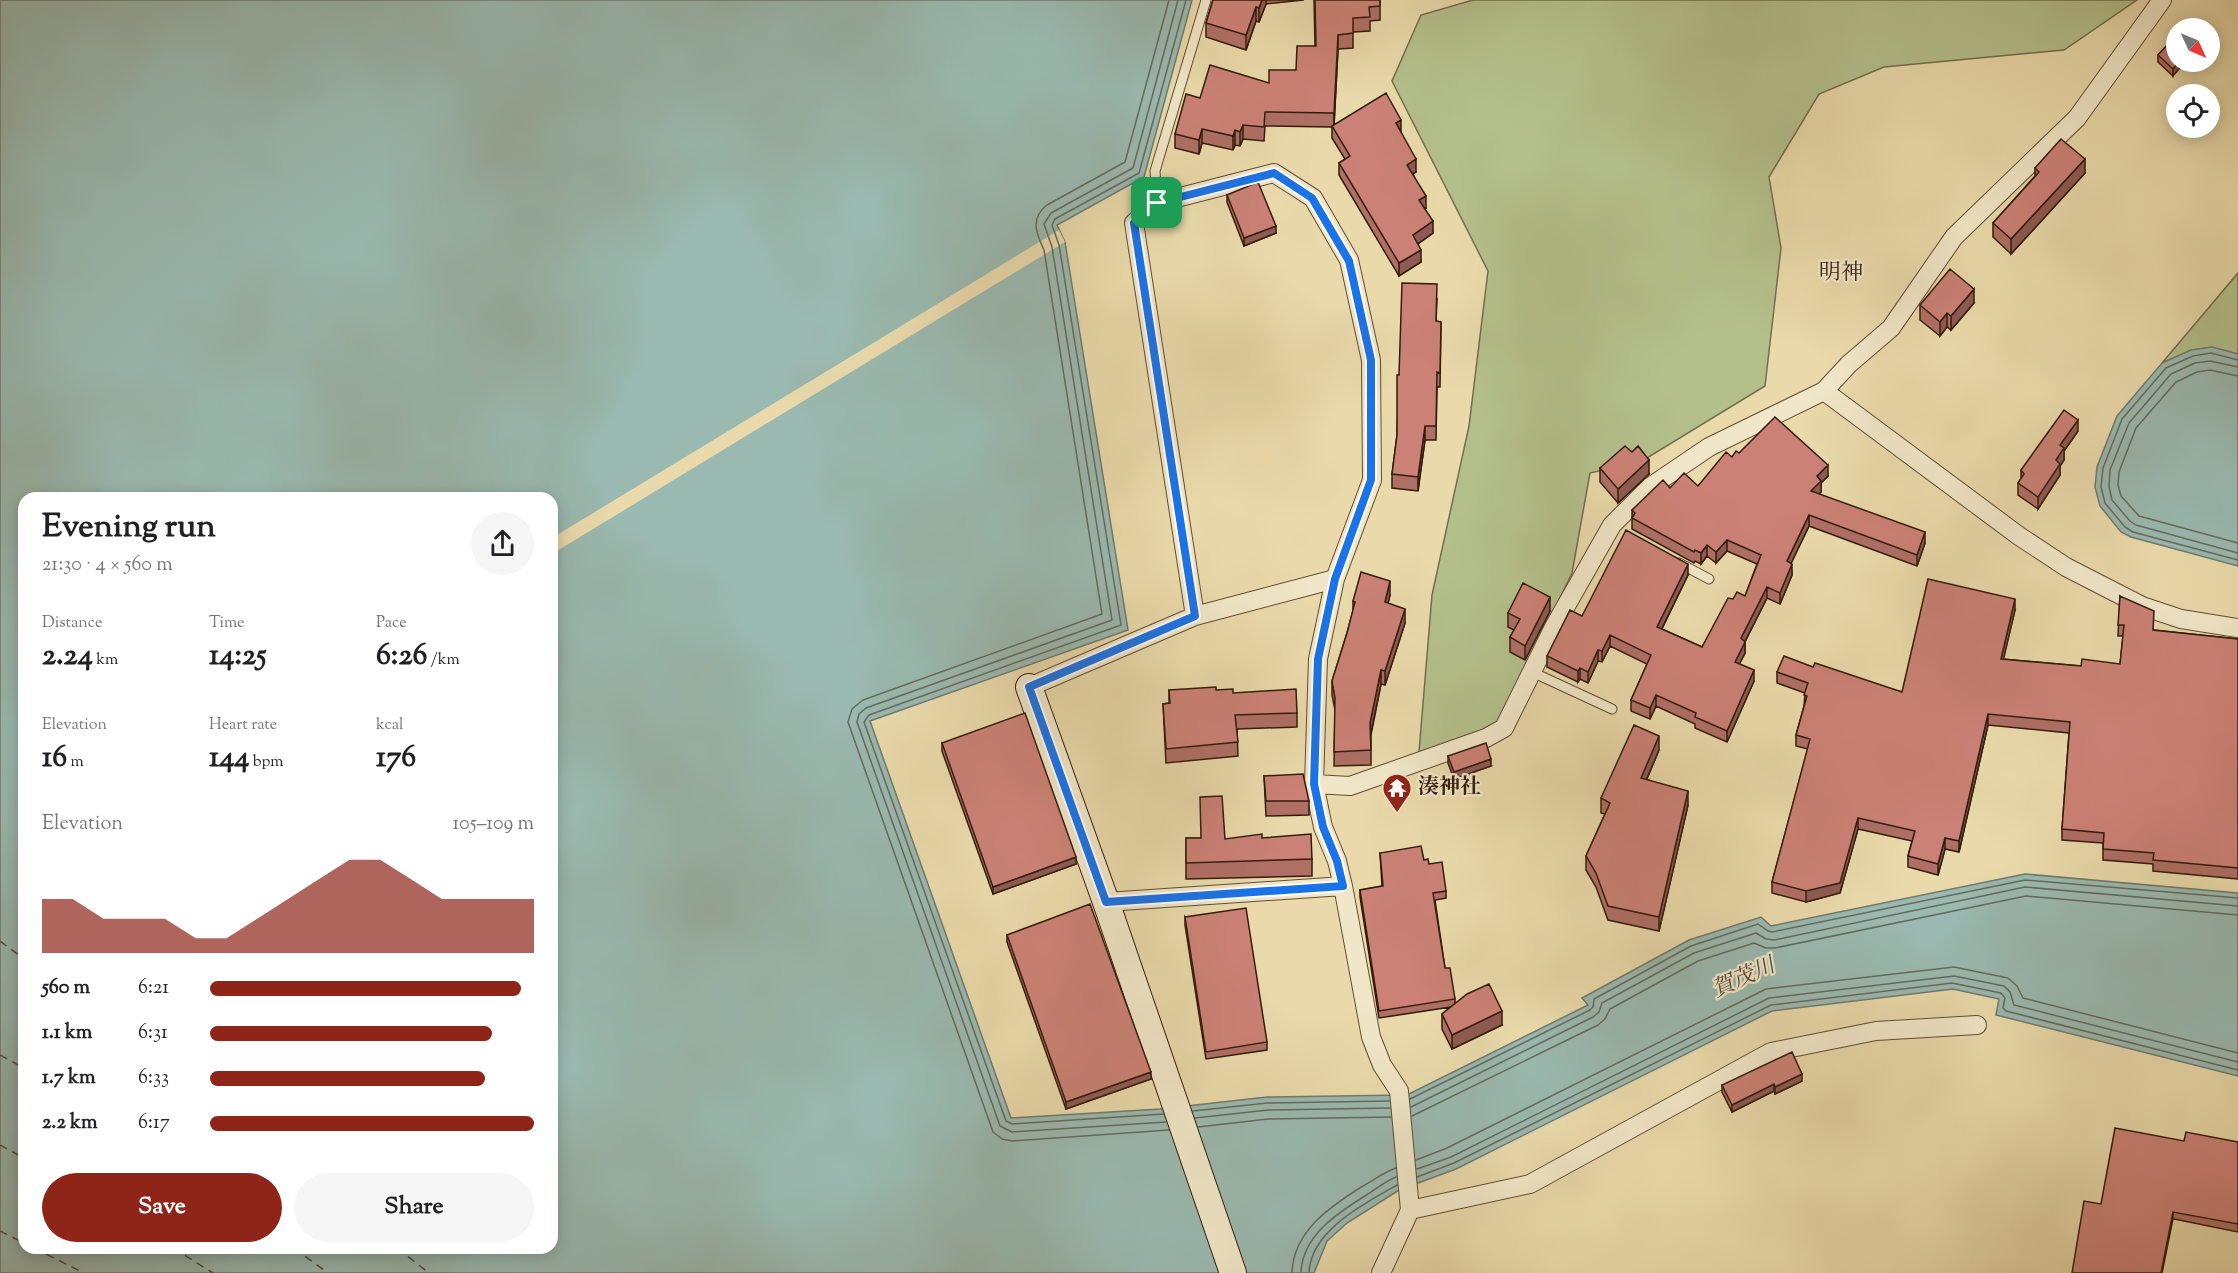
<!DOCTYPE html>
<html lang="en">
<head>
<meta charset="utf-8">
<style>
	:root { --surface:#fff; --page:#f6f6f6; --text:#202124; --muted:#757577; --accent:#8f2418 }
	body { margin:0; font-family:"Sorts Mill Goudy","Noto Serif JP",serif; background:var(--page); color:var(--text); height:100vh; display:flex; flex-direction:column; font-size:22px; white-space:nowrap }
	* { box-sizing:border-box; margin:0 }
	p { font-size:20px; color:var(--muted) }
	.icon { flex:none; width:33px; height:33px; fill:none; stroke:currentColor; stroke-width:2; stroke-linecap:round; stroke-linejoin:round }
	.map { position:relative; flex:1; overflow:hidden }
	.side { position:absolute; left:18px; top:492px; width:540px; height:762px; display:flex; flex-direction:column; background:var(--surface); border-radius:18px; box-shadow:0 3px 15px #0003 }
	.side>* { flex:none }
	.needle { width:39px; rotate:134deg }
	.buttons { position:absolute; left:2166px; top:18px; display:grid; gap:12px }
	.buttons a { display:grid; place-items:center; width:54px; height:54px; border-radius:50%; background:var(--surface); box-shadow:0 3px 15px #0003; font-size:30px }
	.pin { position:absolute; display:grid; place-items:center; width:51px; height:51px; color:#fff; margin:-26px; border-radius:12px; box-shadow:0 3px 9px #0006 }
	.round { display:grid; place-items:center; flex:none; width:63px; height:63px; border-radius:32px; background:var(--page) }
	.headline { display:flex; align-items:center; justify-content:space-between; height:102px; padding:0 24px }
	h1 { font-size:33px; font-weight:700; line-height:45px }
	.figures { display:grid; grid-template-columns:repeat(3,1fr); gap:9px; height:102px; padding:6px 24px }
	.figures div { display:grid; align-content:center }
	.figures b { font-size:30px; font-weight:700 }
	.figures small { font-size:16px; font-weight:400 }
	.figures p { font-size:16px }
	.chart { height:168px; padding:12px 24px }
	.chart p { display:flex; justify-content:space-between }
	.chart svg { width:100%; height:108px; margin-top:6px; fill:var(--accent); opacity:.7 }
	.primary-button { display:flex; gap:12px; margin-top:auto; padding:12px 24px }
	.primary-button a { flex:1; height:69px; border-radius:36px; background:var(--accent); color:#fff; font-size:24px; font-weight:700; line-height:69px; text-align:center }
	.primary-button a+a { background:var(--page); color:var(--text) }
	ul { padding:0 24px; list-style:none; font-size:20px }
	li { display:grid; grid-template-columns:96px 72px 1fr; align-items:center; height:45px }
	li i { height:15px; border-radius:8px; background:var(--accent) }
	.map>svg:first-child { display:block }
</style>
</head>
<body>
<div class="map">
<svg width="2238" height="1273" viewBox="0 0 2238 1273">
	<rect width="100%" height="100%" fill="#eadaab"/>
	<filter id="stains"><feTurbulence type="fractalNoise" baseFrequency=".00333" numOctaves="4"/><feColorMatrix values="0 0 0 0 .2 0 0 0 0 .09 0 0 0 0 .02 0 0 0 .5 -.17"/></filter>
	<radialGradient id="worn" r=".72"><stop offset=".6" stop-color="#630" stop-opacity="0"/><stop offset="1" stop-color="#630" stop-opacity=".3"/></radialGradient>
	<path fill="#b4c08c" stroke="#736e4c" stroke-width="1.5" d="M1473 0H2137L2064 50 1884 67 1819 94 1769 177 1781 248 1765 386 1642 461 1590 473 1572 573 1501 721 1418 764 1432 595 1469 426 1488 271 1392 81 1421 15Z
		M2238 273V354C2201 344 2196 348 2162 363Z"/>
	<path fill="#9ab9b0" stroke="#707a6f" stroke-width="1.5" fill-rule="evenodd" d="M0 0H1192L1144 177 1057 225 1065 242 1128 630 870 721 1011 1118 1160 1109 1267 1097 1407 1095 1588 1005 1582 998 1689 940 1761 917 1771 926 2025 874 2238 893V1076L1996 1015 1999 999 1953 989 1772 1011 1456 1169 1399 1190 1347 1223 1327 1241 1314 1273H0ZM24 498H552V1248H24Z
		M2212 347 2238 354V566L2131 537 2121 532 2100 506 2095 487 2097 467 2117 416 2162 363 2191 350Z"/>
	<path fill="#eadaab" d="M1059 230 1065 242 552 554V538Z"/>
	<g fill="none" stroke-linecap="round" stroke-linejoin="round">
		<path stroke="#666a5e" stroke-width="1.5" d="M1169 0 1125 162 1047 205C1030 218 1036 233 1044 250L1102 614 863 700 852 709 848 722 993 1132 1002 1139 1012 1141 1169 1130
			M2238 360 2211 353 2193 356 2166 368 2122 419 2103 468 2101 487 2105 503 2125 527 2133 532 2238 560
			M2238 367 2210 361 2195 363 2171 374 2129 423 2110 470 2109 486 2112 500 2130 521 2136 525 2238 553
			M2238 376 2210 370 2197 372 2176 382 2136 428 2119 472 2118 485 2121 496 2139 516 2238 543
			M1410 1099 1590 1010 1593 1007 1594 999 1691 946 1758 924 1768 931 1772 932 2025 880 2238 898
			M1411 1107 1593 1017 1599 1012 1602 1003 1694 953 1756 933 1766 939 1774 940 2025 887 2238 906
			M1193 1111 1267 1103 1389 1101
			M1164 1114 1012 1124 1006 1121 864 722 869 715 1121 625 1059 245 1052 225 1055 219 1139 173 1186 0
			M1412 1116 1598 1025 1605 1019 1610 1009 1698 961 1754 943 1766 948H1775L2026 896 2238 915
			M1195 1118 1268 1110 1390 1108
			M1166 1122 1012 1132 1000 1126 857 722 859 714 866 708 1112 620 1052 247 1044 224 1051 213 1133 168 1178 0
			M1198 1127 1268 1119 1391 1117
			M1416 1160 1447 1148 1766 989 1954 967 2008 978 2017 986 2023 998 2238 1053
			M1417 1169 1451 1157 1769 998 1954 976 2004 986 2010 992 2014 1005 2238 1062
			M1417 1177 1454 1163 1771 1005 1952 983 2001 993 2005 998 2003 1008 2006 1011 2238 1070
			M1292 1273C1293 1231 1331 1206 1363 1186 1374 1180 1384 1172 1396 1168
			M1301 1273C1302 1235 1339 1212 1368 1194 1377 1188 1386 1181 1396 1177
			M1309 1273C1310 1231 1365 1203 1397 1185"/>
		<path stroke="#514b3e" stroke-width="1.5" stroke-dasharray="8 6" stroke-linecap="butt" d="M0 941 24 959
			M0 1055 24 1068
			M0 1145 24 1158
			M0 1231 24 1243
			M34 1248 84 1273
			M173 1248 213 1273
			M294 1248 328 1273
			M397 1248 429 1273"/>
		<g stroke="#604c34" stroke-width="11">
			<path id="lane" d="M1157 203 1155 171 1206 0
				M1679 563 1709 579
				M1532 672 1612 709"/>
		</g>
		<g stroke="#604c34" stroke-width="20">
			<path id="street" d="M1824 391 2019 536 2066 567 2142 606 2181 619 2238 628
				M1195 616 1134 223 1157 203 1274 173 1313 198 1349 260 1371 360 1372 480 1335 579 1318 659 1314 784 1323 827 1337 861 1343 886 1371 1037 1382 1065 1399 1091 1410 1210 1381 1273
				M1029 687 1195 616 1335 579
				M1314 784 1350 786 1486 738 1504 728 1554 627 1612 525 1650 487 1709 447 1824 391 1849 364 1891 328 1954 237 2077 118 2162 0
				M1106 902 1343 886
				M1410 1210 1530 1184 1771 1052 1876 1031 1977 1025"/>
		</g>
		<g stroke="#321c0d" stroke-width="28">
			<path id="secondary" d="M1029 687 1106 902 1233 1273"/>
		</g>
		<use href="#lane" stroke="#f1e7c8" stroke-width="9"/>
		<use href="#street" stroke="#f1e7c8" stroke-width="18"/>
		<use href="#secondary" stroke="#f1e7c8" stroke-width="26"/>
	</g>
	<path fill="#af6f65" stroke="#321c0d" stroke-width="1.5" d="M1213 0H1304L1266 4 1259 22 1256 21 1246 50 1206 37V23Z
		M1314 0H1380V20L1370 21V31L1353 32V48L1338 49 1334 124 1401 132 1416 172 1413 174 1426 208 1425 209 1433 233 1418 244 1421 262 1399 276 1339 175V163L1345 159 1332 138V127L1265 126 1264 141 1243 139 1240 146 1235 145 1233 150 1202 143 1199 154 1175 148V134L1200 98 1269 83 1296 70 1315 46Z
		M2174 38 2173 76 2158 62V55Z
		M2035 168 2085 173 2011 254 1993 237V223L2035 176Z
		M1227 195 1276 233 1244 246 1227 202Z
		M1437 298 1436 321 1441 322 1440 387H1437L1436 440H1425L1418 491 1392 488V474L1397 435 1399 375Z
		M1974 303 1951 330 1947 327 1940 336 1920 320V305Z
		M2078 431 2064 451V460L2060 466V475L2038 509 2018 495V483L2021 479V470Z
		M1739 453 1828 476 1821 483V492L1819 494 1925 543 1917 566 1809 526 1791 563 1792 575 1780 604 1767 598 1745 642V653L1739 664 1754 681 1727 742 1695 728V724L1656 706 1650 719 1631 711V700L1647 664 1610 646 1602 662 1598 661 1588 683 1580 679 1578 682 1547 667V656L1582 616 1688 575 1662 629 1702 647 1733 599 1745 596 1757 564 1727 551 1716 563 1707 556 1701 564 1695 561 1694 563 1632 529V510L1670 488 1698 486 1732 457Z
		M1600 468 1649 474 1618 503 1600 482Z
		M1390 595 1388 603 1405 623 1385 685 1381 684 1371 735V765L1334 766 1335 710 1332 695V681L1347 633 1353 611V601Z
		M2120 596 2154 630 2238 639V879L2153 871V864L2103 860V843L2062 840V829L2069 733 1988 725 1959 852 1945 849 1938 875 1908 867V856L1912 841 1858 829 1840 893 1806 902 1772 893V882L1808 749 1796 746V735L1804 706 1805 693 1777 683V672L1813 667 1902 692 2015 610 2003 659 2081 666 2120 664 2123 636H2118Z
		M1550 611 1525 660 1510 652V637L1514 630 1508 627V613Z
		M1169 690H1216L1233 693 1297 713V727L1237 729 1238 756 1166 763 1163 704 1169 703Z
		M942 743 1076 864 993 894 942 751Z
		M1659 750 1647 779 1688 805 1659 931 1608 920 1596 887 1586 870V856L1605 814 1601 813V798Z
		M1448 756 1491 766 1454 779 1448 763Z
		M1264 776 1309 801V815L1266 816Z
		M1186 838 1225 839 1262 838 1312 859V876L1186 879Z
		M1380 853 1424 860 1429 864 1446 891V898L1435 900 1445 968 1455 999V1004L1502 1025 1452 1049 1442 1029V1014L1451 1007 1379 1018 1360 897V890L1382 886Z
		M1185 917 1267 1042V1050L1206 1059 1185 925Z
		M1007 935 1151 1079 1066 1109 1007 942Z
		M1802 1081 1775 1094 1774 1091 1732 1112 1722 1092V1085Z
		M2184 1141 2238 1142V1232L2101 1204Z"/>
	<path fill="#8e5a53" stroke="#321c0d" stroke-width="1.5" d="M1262 0H1266V4L1259 22V8Z
		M1256 7V21L1246 50V35Z
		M1338 35V49L1334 127V113Z
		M2179 62H2185L2173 76V69Z
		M1401 120V132L1396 123Z
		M1243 125V139L1240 146V132Z
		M1202 129V143L1199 154V140Z
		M1235 130V145L1233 150V136Z
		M1416 159V172L1407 177V165Z
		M2085 159V173L2011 254V239Z
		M1426 196V208L1419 212V200Z
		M1433 221V233L1413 247V235Z
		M1276 226V233L1244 246V238Z
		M1421 250V262L1399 276V263Z
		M1974 289V303L1951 330V316Z
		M1947 313V327L1940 336V322Z
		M2078 420V431L2064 451V460L2060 466V475L2038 509V497L2056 460 2060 445Z
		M1425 426V440L1418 491V477Z
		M1649 460V474L1618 503V489Z
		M1828 465V476L1821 483V492L1811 502V491L1817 476Z
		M1809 515V526L1787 572V561Z
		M1925 532V543L1917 566V555Z
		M1727 540V551L1716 563V552Z
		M1707 545V556L1701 564V553Z
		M1688 564V575L1657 638V627Z
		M1792 564V575L1780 604V593Z
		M1390 581V595L1385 616V602Z
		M1767 587V598L1741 649V638Z
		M1550 597V611L1525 660V646Z
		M2015 599V610L2001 670V659Z
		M1405 609V623L1385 685V671Z
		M1610 635V646L1602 662V651Z
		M1745 642V653L1735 673V662Z
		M1598 650V661L1588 683V672Z
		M1580 668V679L1578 682V671Z
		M1381 670V684L1370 737V723Z
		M1754 670V681L1727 742V731Z
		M1656 695V706L1650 719V708Z
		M1988 714V725L1959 852V841Z
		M1659 736V750L1641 792V778Z
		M1491 759V766L1454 779V772Z
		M1688 791V805L1659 931V917Z
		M1858 818V829L1840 893 1806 902V891Z
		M1945 838V849L1938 875V864Z
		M1076 857V864L993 894V887Z
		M1502 1011V1025L1452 1049V1035Z
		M1151 1072V1079L1066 1109V1102Z
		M1802 1074V1081L1775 1094V1087Z
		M1774 1084V1091L1732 1112V1105Z
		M2173 1212V1219L2162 1273H2161Z"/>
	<path fill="#cb8176" stroke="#321c0d" stroke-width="1.5" d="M1213 0H1262L1259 8 1256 7 1246 35 1206 23Z
		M1315 0H1380V6L1369 7 1370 17 1353 18V33L1338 35 1334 113 1265 112 1264 127 1243 125 1240 132 1235 130 1233 136 1202 129 1199 140 1175 134 1186 94 1200 98 1210 65 1269 83V70H1296L1297 46H1316Z
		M2174 38 2176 40V62H2179L2173 69 2158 55Z
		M1386 93 1401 120 1396 123 1416 159 1407 165 1426 196 1419 200 1433 221 1413 235 1421 250 1399 263 1339 163 1350 156 1332 126Z
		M2061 139 2085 159 2011 239 1993 223 2039 172 2035 168Z
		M1258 182 1276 226 1244 238 1227 195Z
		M1950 269 1974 289 1951 316 1947 313 1940 322 1920 305Z
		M1402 283 1437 284 1436 321 1441 322 1440 373 1437 372 1436 426H1425L1418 477 1392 474 1397 435V375H1399Z
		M2064 410 2078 420 2060 445 2064 448 2056 460 2060 464 2038 497 2018 483 2024 474 2021 470Z
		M1775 417 1828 465 1817 476 1821 481 1811 491 1925 532 1917 555 1809 515 1787 561 1792 564 1780 593 1767 587 1741 638 1745 642 1735 662 1754 670 1727 731 1695 717 1696 713 1656 695 1650 708 1631 700 1651 655 1610 635 1602 651 1598 650 1588 672 1580 668 1578 671 1547 656 1570 610 1582 616 1626 530 1688 564 1657 627 1702 647 1728 598 1733 599 1737 592 1745 596 1761 555 1727 540 1716 552 1707 545 1701 553 1695 550 1694 552 1632 518 1635 513 1632 510 1663 480 1670 488 1684 473 1698 486 1726 452 1732 457 1736 451 1739 453Z
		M1625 446 1632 452 1638 446 1649 460 1618 489 1600 468Z
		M1361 572 1390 581 1385 602 1405 609 1385 671 1381 670 1370 723 1371 750 1334 752 1335 698 1332 681 1347 633 1355 602 1353 601Z
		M1928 579 2015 599 2001 659 2081 666 2082 659 2120 664 2124 625H2118L2120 596 2154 611 2153 630 2238 639V868L2153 860 2154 853 2103 849 2104 833 2062 829 2070 722 1988 714 1959 841 1945 838 1938 864 1908 856 1915 831 1858 818 1840 883 1806 891 1772 882 1810 739 1796 735 1807 696 1804 695 1808 683 1777 672 1784 656 1813 667 1815 663 1902 692Z
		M1523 583 1550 597 1525 646 1510 637 1520 619 1508 613Z
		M1216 687V690L1233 689V693L1296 689 1297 713 1235 715 1238 742 1166 749 1163 704 1170 703 1169 690Z
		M1025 713 1076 857 993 887 942 743Z
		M1634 725 1659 736 1641 778 1688 791 1659 917 1608 906 1596 873 1586 856 1610 803 1601 798Z
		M1486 743 1491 759 1454 772 1448 756Z
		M1303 774 1309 801H1266L1264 776Z
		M1222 796 1225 839 1262 834V838L1311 834 1312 859 1186 863V838H1201L1200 797Z
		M1421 846 1424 860 1428 859 1429 864 1442 862 1446 891 1433 893 1445 968H1450L1455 999 1379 1011 1360 890 1383 886 1380 853Z
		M1090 904 1151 1072 1066 1102 1007 935Z
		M1246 908 1267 1042 1206 1052 1185 917Z
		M1489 984 1502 1011 1452 1035 1442 1014 1467 994Z
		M1792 1052 1802 1074 1775 1087 1774 1084 1732 1105 1722 1085Z
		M2115 1128 2184 1141 2186 1132 2238 1142V1224L2173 1212 2161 1273H2072L2084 1201 2101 1204Z"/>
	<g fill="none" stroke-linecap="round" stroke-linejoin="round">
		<g stroke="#fff" stroke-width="12">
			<path id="route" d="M1274 173 1312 198 1349 261 1371 360V480L1335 579 1318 659 1314 784 1323 827 1337 861 1343 886 1106 902 1029 687 1195 616 1134 223 1157 203Z"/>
		</g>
		<use href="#route" stroke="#1a73e8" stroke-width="8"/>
	</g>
	<defs>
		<g id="temple-pin" transform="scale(1.5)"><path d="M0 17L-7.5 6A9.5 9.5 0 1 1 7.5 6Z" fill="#8f2418" stroke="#f1e7c8"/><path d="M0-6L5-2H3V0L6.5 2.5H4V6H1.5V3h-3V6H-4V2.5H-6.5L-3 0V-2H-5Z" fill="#fff"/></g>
	</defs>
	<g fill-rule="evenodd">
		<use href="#temple-pin" x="1397" y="788"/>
	</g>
	<g text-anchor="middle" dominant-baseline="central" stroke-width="4.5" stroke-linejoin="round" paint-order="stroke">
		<g font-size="21" font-weight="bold" fill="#321c0d" stroke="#f1e7c8" text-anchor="start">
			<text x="1418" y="788">湊神社</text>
		</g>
		<g font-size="22" fill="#321c0d" stroke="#f1e7c8">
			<text x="1841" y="274">明神</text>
		</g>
		<g font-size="22" font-style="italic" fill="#514b3e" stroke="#f1e7c8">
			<text transform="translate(1744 979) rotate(-24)">賀茂川</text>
		</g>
	</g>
	<rect width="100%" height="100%" filter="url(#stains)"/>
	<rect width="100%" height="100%" fill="url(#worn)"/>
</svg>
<div class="buttons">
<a><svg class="needle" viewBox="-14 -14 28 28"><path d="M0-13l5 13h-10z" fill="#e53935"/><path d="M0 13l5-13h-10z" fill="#757577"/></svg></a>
<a><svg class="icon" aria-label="locate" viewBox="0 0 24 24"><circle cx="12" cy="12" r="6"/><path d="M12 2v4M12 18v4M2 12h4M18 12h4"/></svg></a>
</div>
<div class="pin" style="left:1157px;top:203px;background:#1e9e55"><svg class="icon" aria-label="arrive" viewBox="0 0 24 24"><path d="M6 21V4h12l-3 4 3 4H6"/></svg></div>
<section class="side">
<div class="headline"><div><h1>Evening run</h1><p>21:30 · 4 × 560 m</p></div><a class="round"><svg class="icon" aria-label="share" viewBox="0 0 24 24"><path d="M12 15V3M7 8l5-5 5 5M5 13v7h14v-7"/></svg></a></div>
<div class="figures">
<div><p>Distance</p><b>2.24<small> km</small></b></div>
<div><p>Time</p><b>14:25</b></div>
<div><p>Pace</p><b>6:26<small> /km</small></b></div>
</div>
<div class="figures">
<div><p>Elevation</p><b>16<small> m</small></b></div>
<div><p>Heart rate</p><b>144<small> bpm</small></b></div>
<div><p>kcal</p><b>176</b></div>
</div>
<div class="chart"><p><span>Elevation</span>105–109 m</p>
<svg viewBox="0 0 160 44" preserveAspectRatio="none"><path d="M0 44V22L10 22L20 30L30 30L40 30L50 38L60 38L70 30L80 22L90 14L100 6L110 6L120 14L130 22L140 22L150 22L160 22V44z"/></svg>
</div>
<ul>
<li><b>560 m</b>6:21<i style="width:96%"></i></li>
<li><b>1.1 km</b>6:31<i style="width:87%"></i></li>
<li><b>1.7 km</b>6:33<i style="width:85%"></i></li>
<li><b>2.2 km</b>6:17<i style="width:100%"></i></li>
</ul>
<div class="primary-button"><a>Save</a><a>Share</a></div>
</section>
</div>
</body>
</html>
